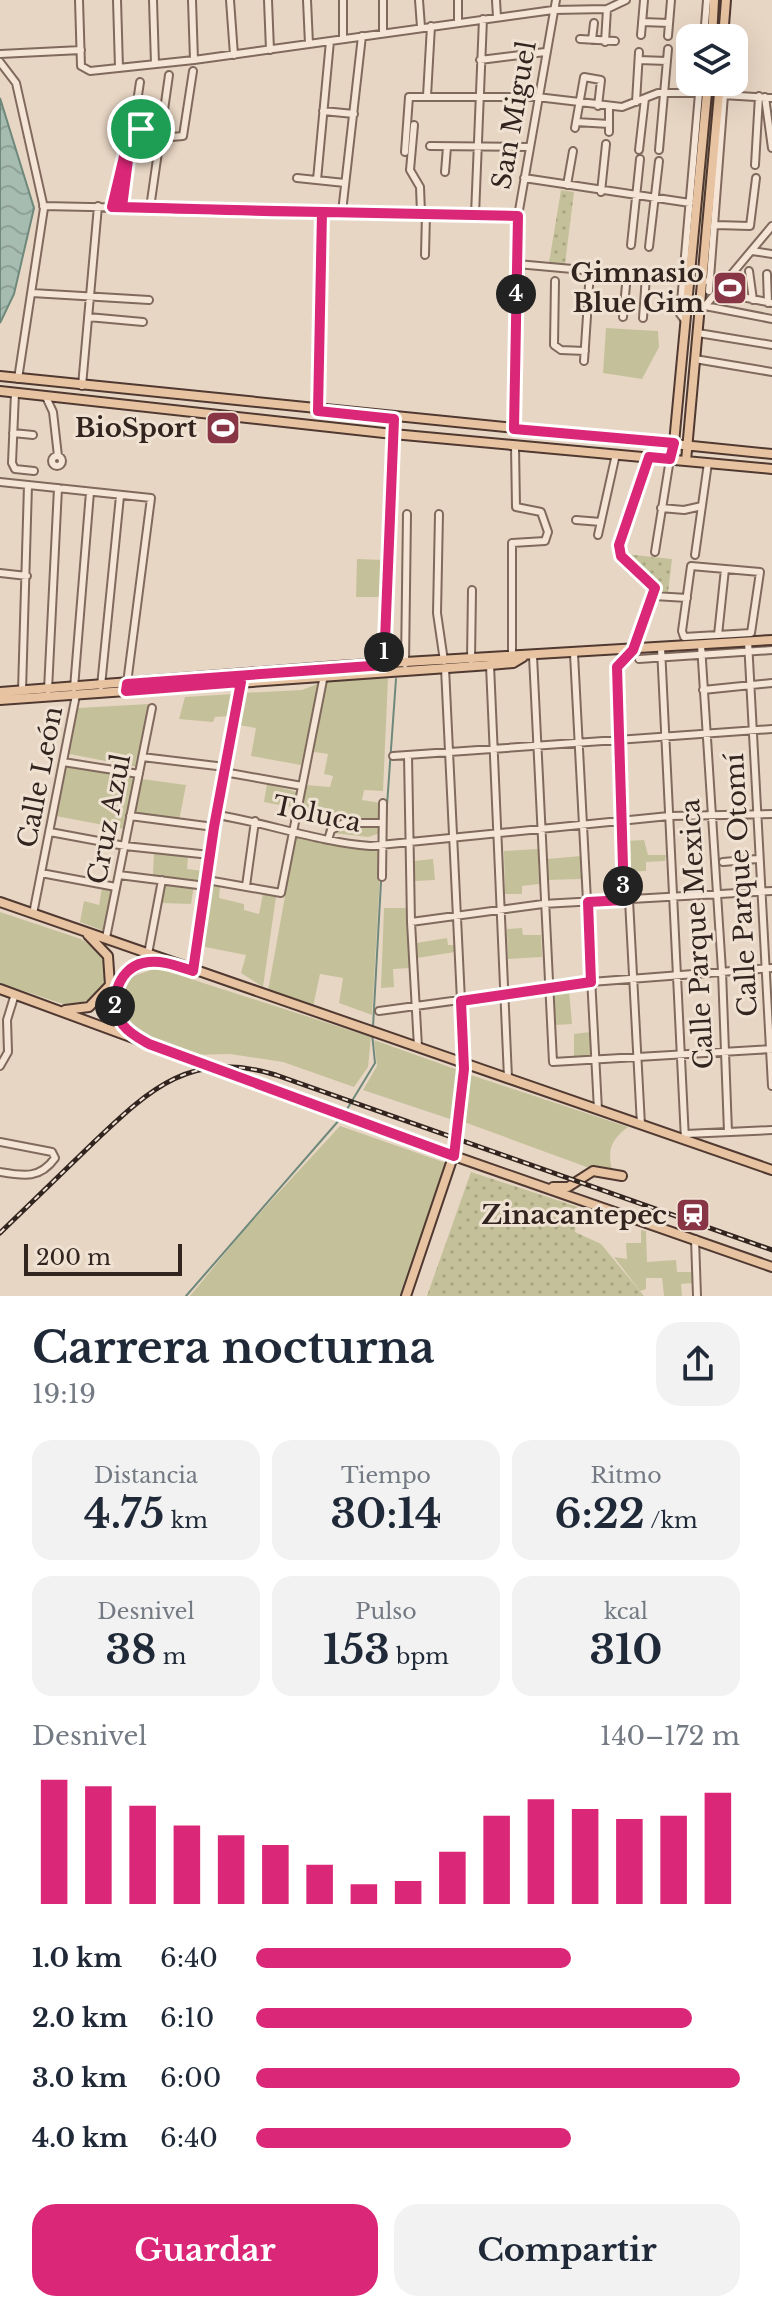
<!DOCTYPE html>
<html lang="es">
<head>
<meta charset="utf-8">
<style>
	:root { --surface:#fff; --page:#f2f2f3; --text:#1f2937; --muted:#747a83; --accent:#db2777 }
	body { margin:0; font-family:"Libre Baskerville",serif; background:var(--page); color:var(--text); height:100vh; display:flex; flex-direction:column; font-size:30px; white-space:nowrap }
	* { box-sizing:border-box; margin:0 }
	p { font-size:26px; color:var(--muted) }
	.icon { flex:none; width:44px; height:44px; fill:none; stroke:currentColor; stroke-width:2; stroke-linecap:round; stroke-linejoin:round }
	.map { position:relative; height:1296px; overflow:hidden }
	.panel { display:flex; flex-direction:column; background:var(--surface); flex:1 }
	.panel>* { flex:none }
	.controls { position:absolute; left:676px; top:24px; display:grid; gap:16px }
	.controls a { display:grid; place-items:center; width:72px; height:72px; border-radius:16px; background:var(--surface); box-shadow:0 8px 32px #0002; font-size:40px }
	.scale { position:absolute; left:24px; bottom:20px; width:158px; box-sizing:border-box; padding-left:8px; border:4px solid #32241f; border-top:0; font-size:22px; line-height:28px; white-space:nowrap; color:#32241f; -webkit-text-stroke:6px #f0e2d3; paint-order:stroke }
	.pin { position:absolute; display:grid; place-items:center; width:68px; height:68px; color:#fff; margin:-34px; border:4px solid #fff; border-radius:50%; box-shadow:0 2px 8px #0007 }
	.km { position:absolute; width:40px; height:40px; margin:-20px; border-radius:50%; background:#222; color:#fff; font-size:22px; line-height:40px; text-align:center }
	.round { display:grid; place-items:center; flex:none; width:84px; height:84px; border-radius:24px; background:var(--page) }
	.headline { display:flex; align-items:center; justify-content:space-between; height:136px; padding:0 32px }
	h1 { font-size:44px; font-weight:700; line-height:60px }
	.metrics { display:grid; grid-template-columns:repeat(3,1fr); gap:12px; height:136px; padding:8px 32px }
	.metrics div { display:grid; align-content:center; border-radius:20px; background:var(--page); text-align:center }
	.metrics b { font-size:40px; font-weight:700 }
	.metrics small { font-size:22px; font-weight:400 }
	.metrics p { font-size:22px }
	.chart { height:224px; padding:16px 32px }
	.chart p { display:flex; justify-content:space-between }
	.chart svg { width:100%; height:144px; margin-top:8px; stroke:var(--accent); stroke-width:6 }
	.cta { display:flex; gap:16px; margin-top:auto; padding:16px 32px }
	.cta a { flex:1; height:92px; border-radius:24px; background:var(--accent); color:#fff; font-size:32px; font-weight:700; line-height:92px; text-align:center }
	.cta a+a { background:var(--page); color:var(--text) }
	ul { padding:0 32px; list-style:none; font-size:26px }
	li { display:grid; grid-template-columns:128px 96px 1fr; align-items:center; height:60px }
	li i { height:20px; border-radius:10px; background:var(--accent) }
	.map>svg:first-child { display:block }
</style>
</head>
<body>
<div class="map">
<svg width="772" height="1296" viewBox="0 0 772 1296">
	<defs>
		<pattern id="park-dots" width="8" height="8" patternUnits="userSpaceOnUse" patternTransform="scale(2)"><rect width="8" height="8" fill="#c4c19a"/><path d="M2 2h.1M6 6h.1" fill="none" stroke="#a9a684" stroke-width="1.8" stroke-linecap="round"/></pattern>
		<pattern id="water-waves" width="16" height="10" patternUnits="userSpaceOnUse" patternTransform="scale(2)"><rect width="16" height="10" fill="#a6bcb1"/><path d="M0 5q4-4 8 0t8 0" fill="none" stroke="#8fa198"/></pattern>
	</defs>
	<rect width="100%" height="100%" fill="#e8d6c4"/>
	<path fill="#c4c19a" d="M606 328 658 331 659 347 642 379 603 373Z
		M357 559 385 560 384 597H356Z
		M388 678 383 791 364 790 362 800 381 803V833L368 837 325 832 327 815 302 811 306 785 330 787 333 776 324 774 328 754 314 752 325 682Z
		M320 683 301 765 251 756 256 728 239 725 243 693 302 690Z
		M234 694 231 716 215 717 213 722 179 719 185 697Z
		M149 704 137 767 69 754 78 708Z
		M66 766 134 776 124 829 56 816Z
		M142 779 186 785 179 821 135 813Z
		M267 784 297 792 295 808 264 802Z
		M296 835 374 846 382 841 372 1015 339 1003 343 978 320 974 313 1007 268 991Z
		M644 840 648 855H666L665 861 646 862V871L626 872 625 841Z
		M538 849 539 884 522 886V894H505L504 851Z
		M154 852 188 856 187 869 204 871 202 882 153 875Z
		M581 856V879L547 880V859Z
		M433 859 435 880 415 881 414 861Z
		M164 882 194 886 191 904 161 903Z
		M211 884 220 886 219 898 244 904V910L259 914 263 894 276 897 263 987 241 973 246 955 200 946Z
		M102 888 114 891 104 931 80 922 84 901 99 905Z
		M384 908H408L410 968 393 969 394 987 381 988Z
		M0 912 81 939 108 956 106 978 97 997 69 1006 0 983Z
		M522 928 523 935H541L542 957 508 959 507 929Z
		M447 938 448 945H454L455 952 417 958 416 943Z
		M157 968 371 1037 368 1067 354 1087 283 1062 230 1054 189 1055 133 1031 124 1019 120 1001 123 986 131 977Z
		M569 990 572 1024 555 1025 553 992Z
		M590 1032 591 1058 574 1059V1034Z
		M374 1040 458 1070 453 1120 363 1090 377 1066Z
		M468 1074 628 1127C608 1142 607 1153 614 1177L464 1122Z
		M340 1126 446 1163 401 1296H190L244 1230Z
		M641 1230 646 1231 647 1262 676 1260 677 1272H693V1283L681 1284 682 1296H664L662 1278H646V1289L640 1291 614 1257 627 1259 626 1243H641Z"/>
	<path fill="url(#park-dots)" d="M710 82H718L706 224 702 226 698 224Z
		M561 190 574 192 565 264 549 263Z
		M625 554 672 559 668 593 660 591 657 581Z
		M471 1172 578 1207 575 1232 601 1244 644 1296H427Z"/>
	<path fill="url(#water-waves)" stroke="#6e897c" stroke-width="2" d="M0 98 34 208 14 294 0 323Z"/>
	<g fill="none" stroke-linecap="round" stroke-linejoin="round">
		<path stroke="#6e897c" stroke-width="2" d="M386 819 396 679
			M373 1027 381 882
			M344 1114 375 1063 372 1033
			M186 1296 340 1119"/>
		<g stroke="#80695d" stroke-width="10">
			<path id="minor" d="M79 0 81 66 90 71 194 60 553 10 607 9 626 0
				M117 0 119 68
				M153 0 155 64
				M192 0 194 60
				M230 0 234 55
				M268 0 270 50
				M307 0 309 44
				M419 0 421 27
				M496 0 497 17
				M642 22 669 23
				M458 23V0
				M383 32V0
				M641 35 644 0
				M668 36 671 0
				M704 38 707 0
				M343 39V0
				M580 39 615 41
				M592 40 594 23
				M605 42 607 9
				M0 54 81 50
				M480 60 545 52
				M639 60 667 61
				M0 62 16 83 44 208 18 379
				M722 95 772 98
				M427 96 431 26
				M765 97 772 148
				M636 102 639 52
				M323 111 354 114
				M119 133a11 11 0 1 1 22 0a11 11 0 1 1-22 0Z
				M134 122 140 82
				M576 122 609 124
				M414 125 410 170 420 187 421 213
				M575 128 584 77 601 80 598 106
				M609 132V107
				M160 138 183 136 193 71
				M430 146 529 147
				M639 150 645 98
				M659 150 668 49
				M405 152 409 97H537L622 107 658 93H699
				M755 165 759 96
				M445 172 447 147
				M297 178 345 183
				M524 178 690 203
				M317 180 330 41
				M567 185 573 151
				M601 192 606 144
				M43 206 518 216
				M112 207 127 144
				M122 207 130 148
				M150 208 169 75
				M342 212 362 36
				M475 215 483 19
				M716 225 750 226 756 178
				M631 245 640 159
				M649 247 659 161
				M752 251 772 254
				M425 255 426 213
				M517 264 705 281
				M749 271 753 300
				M767 274 768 303
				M555 281 554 345 561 350 585 351
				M709 291 724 95
				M717 292 772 303
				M32 293 149 300
				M705 306 772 319
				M700 312 772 226
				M88 317 143 322
				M623 317 627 274
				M643 318 646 276
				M686 322 680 314 700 82
				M698 333 772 345
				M695 359 772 372
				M584 361 590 271
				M82 386 98 206
				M15 393 12 463 15 469 34 471
				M46 397 53 412 58 456
				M318 409 322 212
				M514 429 518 216 556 0
				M13 433 33 435
				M52 461a5 5 0 1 1 10 0a5 5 0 1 1-10 0Z
				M0 482 151 498 126 691
				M661 508 684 510 702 506
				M439 514 437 613 444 661
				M576 520 601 522
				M598 535 616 454
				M655 552 670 459
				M695 555 708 463
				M691 566 760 572 751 633 684 637 682 631Z
				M0 573 27 576
				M654 596 687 598
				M718 635 725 569
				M748 641 772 1086
				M701 645 722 971 728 1132
				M661 648 685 1140
				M574 654 598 1110
				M512 656V543L545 541 548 532 541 512 516 507 515 446
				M533 656 553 1062 772 1049
				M639 659 772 650
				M471 660 472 590
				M405 664 407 514
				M490 665 508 1078
				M384 667 394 419
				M445 668 464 1063
				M101 686 120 496
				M74 688 90 492
				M48 690 58 488
				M703 690 772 683
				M22 691 28 485
				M408 755 411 922 418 1047
				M393 756 772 729
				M142 757 225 767
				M63 762 139 774
				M224 772 302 786
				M217 815C268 823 318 842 370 846L669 816 772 814
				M130 816 214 827
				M50 832 125 846 210 855
				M328 840 331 830 344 823H381
				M723 862 757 859
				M41 873 116 887
				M119 875 206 886
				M382 877 383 803
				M207 880 281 893 324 675
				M246 886 255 821
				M624 900 617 667 633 650 655 588 621 556 619 545 649 457
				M629 900 641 1125
				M33 914 76 695
				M411 922 543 904 772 891
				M106 938 152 708
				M148 954 162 880
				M193 970 214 827 241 682
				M379 1011 591 982 772 968
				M0 1066 8 1052 7 1020 15 994
				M686 1134 772 1130
				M0 1142 52 1152 55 1158C40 1179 24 1176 0 1172
				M695 1239 697 1296"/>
		</g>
		<g stroke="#4f3931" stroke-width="12">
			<path id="major" d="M712 38 714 0
				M723 38 726 0
				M0 376 772 454
				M0 391 393 434 772 469
				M670 459 674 443 708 82
				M686 461 720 82
				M0 692 338 666 772 640
				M0 700 490 665 513 663 523 657
				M0 902 772 1170
				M0 989 454 1156 772 1267
				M65 1010 89 1007 110 985 108 956 88 935
				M132 1034 116 1013C111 983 130 962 160 962
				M553 1187H568L593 1171 622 1176
				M406 1296 456 1148 464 1063"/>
		</g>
		<use href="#minor" stroke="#f4e5d6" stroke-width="6"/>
		<use href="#major" stroke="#e7c3a1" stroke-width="8"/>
		<g stroke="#32241f" stroke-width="5">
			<path id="rail" d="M0 1233C31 1203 62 1173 93 1143 150 1089 191 1049 276 1075L772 1250"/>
		</g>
		<use href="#rail" stroke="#f0e2d3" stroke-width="2" stroke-dasharray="6" stroke-linecap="butt"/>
	</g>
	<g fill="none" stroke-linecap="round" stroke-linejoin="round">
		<g stroke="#fff" stroke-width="16">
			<path id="route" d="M141 129 139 139 130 144 122 207C188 209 255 211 322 212L318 411 394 419 384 665 127 684 126 691 241 682 214 827 193 971C177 966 161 959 143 963 117 969 107 1005 123 1025 130 1034 140 1039 149 1044L454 1156 464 1069 461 1001 591 982 588 902 624 900 617 667 633 650 655 588 621 556 619 545 649 457 670 459 674 443 514 429 518 216C383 214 247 210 112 207L127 144 121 139 120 128 130 122 141 129"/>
		</g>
		<use href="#route" stroke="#db2777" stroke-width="10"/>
	</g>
	<defs>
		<g id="stadium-square" transform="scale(1.8)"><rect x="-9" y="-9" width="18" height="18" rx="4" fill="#883546" stroke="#f0e2d3"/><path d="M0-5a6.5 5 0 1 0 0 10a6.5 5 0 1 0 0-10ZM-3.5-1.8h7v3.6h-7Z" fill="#fff"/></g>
		<g id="station-square" transform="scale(1.8)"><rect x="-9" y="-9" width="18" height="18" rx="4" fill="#883546" stroke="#f0e2d3"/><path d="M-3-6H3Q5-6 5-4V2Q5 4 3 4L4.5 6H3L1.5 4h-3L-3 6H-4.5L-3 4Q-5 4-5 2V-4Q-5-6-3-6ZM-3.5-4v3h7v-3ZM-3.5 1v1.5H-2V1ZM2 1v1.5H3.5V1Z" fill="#fff"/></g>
	</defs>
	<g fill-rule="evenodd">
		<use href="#stadium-square" x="730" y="288"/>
		<use href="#stadium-square" x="223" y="428"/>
		<use href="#station-square" x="693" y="1215"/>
	</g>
	<g text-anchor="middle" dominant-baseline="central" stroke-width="6" stroke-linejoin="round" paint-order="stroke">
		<g font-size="26" fill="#32241f" stroke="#f0e2d3">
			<text transform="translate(514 115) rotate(-80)">San Miguel</text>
			<text transform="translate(40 777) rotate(-79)">Calle León</text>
			<text transform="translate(317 814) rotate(12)">Toluca</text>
			<text transform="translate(109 819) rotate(-79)">Cruz Azul</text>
			<text transform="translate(741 885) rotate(-93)">Calle Parque Otomí</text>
			<text transform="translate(697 934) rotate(-93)">Calle Parque Mexica</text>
		</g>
		<g font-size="26" font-weight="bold" fill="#32241f" stroke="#f0e2d3" text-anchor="end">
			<text x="704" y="273">Gimnasio<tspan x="704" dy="30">Blue Gim</tspan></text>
			<text x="197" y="428">BioSport</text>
			<text x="667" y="1215">Zinacantepec</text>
		</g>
	</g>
</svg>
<div class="controls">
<a><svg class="icon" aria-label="layers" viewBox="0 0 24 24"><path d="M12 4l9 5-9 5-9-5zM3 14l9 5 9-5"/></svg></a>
</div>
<div class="scale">200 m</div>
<div class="pin" style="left:141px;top:129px;background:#1e9e55"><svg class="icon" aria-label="arrive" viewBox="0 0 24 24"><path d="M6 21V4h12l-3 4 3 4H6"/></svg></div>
<b class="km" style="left:384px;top:652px">1</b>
<b class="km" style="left:115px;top:1006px">2</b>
<b class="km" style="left:623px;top:886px">3</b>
<b class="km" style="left:516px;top:294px">4</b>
</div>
<section class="panel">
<div class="headline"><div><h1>Carrera nocturna</h1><p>19:19</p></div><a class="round"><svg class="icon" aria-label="share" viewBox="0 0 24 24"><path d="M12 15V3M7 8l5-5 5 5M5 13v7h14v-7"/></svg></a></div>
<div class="metrics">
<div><p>Distancia</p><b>4.75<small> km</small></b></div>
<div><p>Tiempo</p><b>30:14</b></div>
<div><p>Ritmo</p><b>6:22<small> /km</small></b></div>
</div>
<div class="metrics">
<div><p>Desnivel</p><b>38<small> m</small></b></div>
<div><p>Pulso</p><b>153<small> bpm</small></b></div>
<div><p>kcal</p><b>310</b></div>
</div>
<div class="chart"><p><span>Desnivel</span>140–172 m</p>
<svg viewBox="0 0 160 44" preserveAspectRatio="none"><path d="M5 44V6M15 44V8M25 44V14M35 44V20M45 44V23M55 44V26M65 44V32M75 44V38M85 44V37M95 44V28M105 44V17M115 44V12M125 44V15M135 44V18M145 44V17M155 44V10"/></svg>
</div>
<ul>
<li><b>1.0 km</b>6:40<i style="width:65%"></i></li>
<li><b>2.0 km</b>6:10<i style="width:90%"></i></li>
<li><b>3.0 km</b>6:00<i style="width:100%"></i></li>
<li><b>4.0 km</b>6:40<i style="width:65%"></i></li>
</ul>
<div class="cta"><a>Guardar</a><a>Compartir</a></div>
</section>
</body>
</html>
